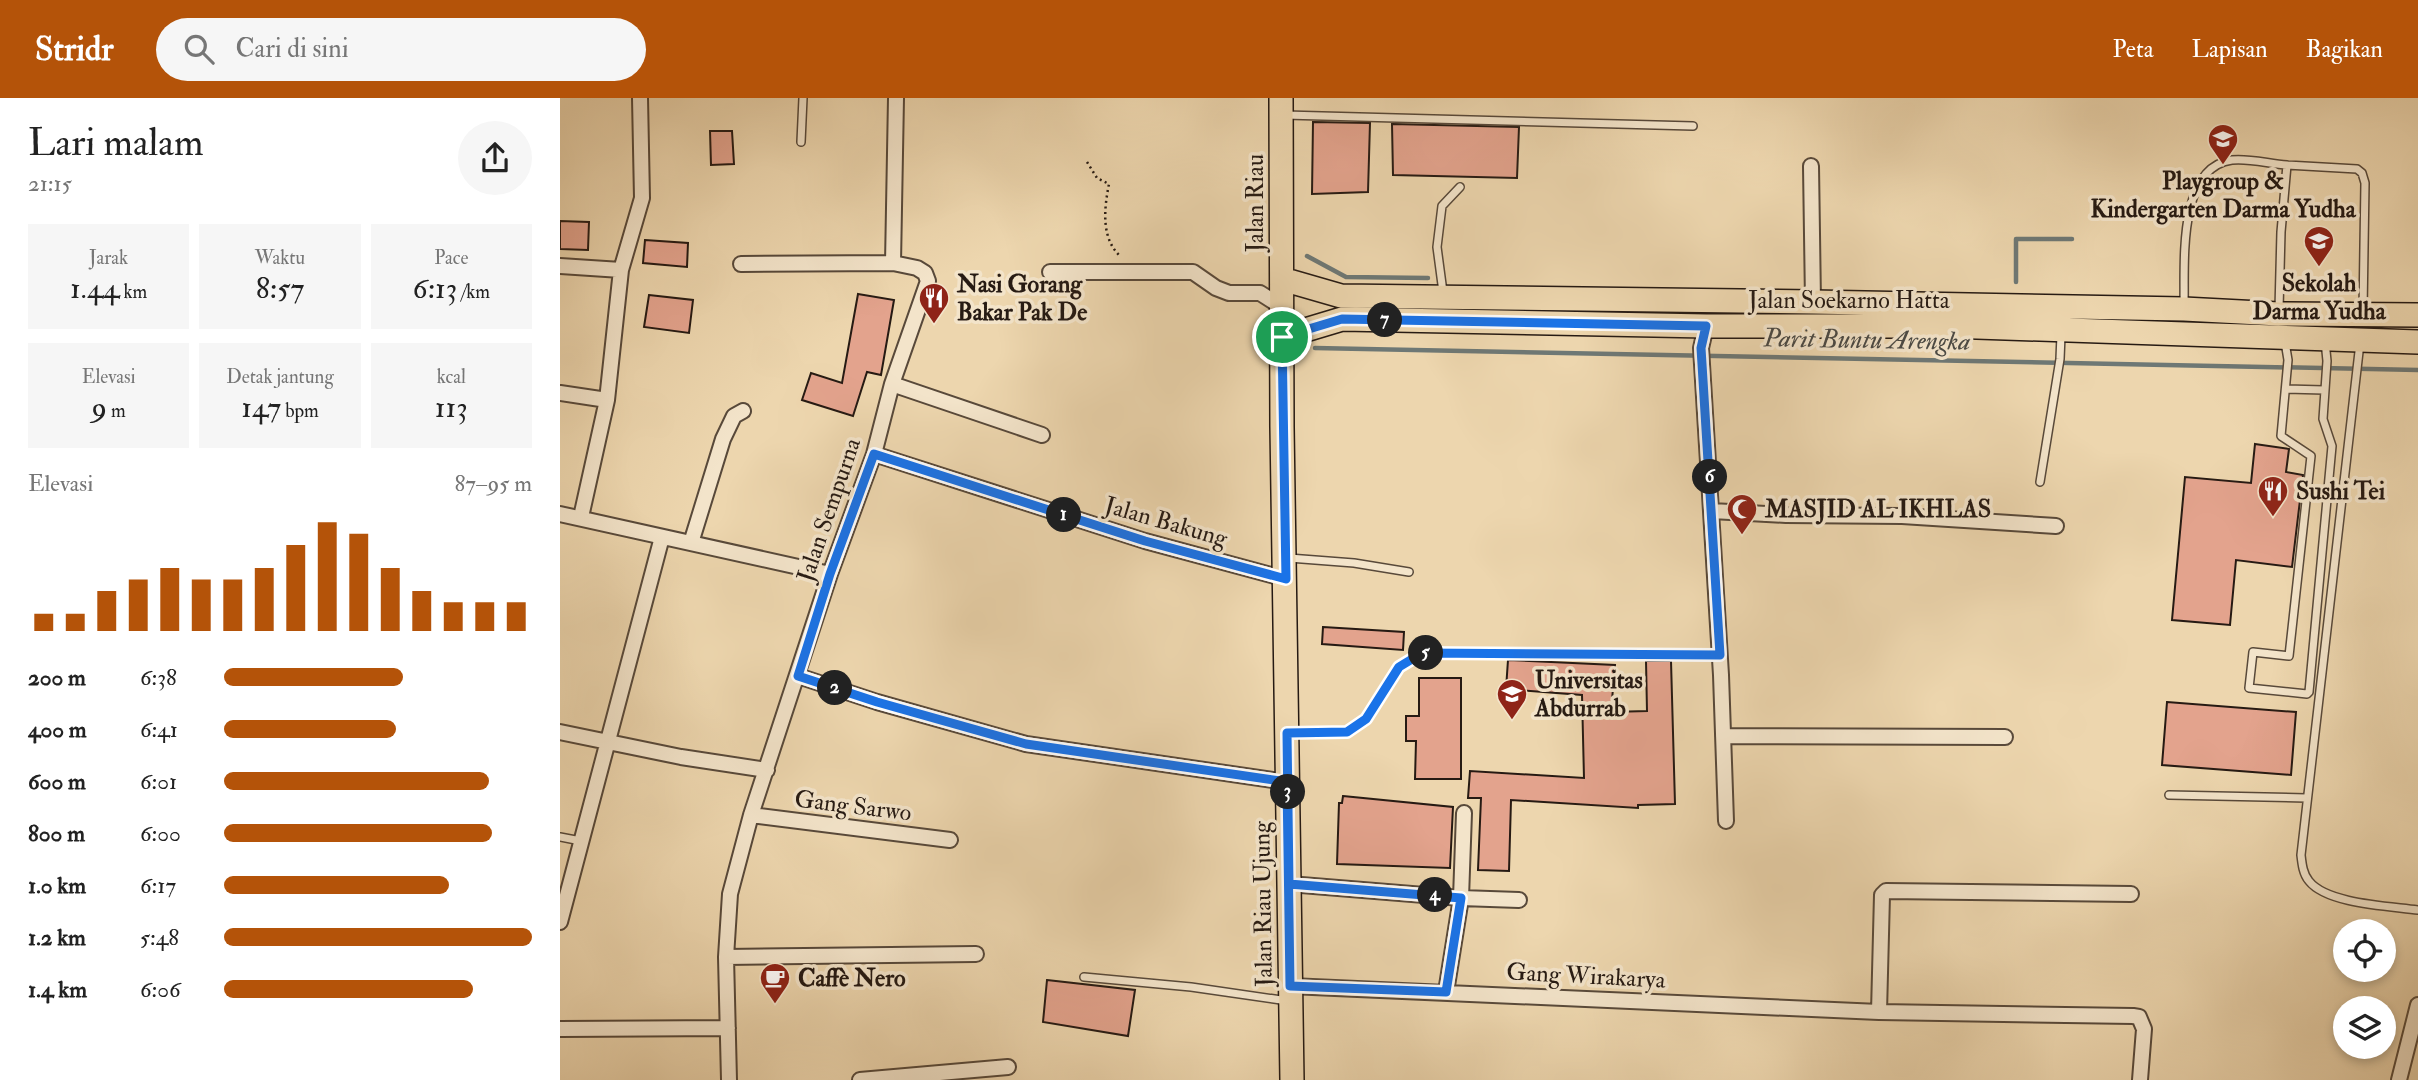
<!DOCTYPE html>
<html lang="id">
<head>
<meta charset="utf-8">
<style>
	:root { --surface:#fff; --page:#f6f6f6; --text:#222; --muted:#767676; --accent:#b45309 }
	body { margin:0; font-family:"IM FELL Double Pica",serif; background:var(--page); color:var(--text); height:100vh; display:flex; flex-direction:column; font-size:26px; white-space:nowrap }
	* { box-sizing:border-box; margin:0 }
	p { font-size:23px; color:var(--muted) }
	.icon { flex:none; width:38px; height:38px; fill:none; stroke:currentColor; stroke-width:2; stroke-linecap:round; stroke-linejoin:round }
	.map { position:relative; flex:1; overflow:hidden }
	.side { display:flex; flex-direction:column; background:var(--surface); width:560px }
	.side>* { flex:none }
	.buttons { position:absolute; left:1773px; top:821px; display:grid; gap:14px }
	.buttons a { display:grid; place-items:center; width:63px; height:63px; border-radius:50%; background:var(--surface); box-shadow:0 4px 10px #0003; font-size:35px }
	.pin { position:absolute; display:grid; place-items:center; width:60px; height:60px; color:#fff; margin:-30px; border:4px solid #fff; border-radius:50%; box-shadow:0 2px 7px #0007 }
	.km { position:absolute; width:35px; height:35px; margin:-18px; border-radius:50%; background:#222; color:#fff; font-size:19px; line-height:35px; text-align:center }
	.round { display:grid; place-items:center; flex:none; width:74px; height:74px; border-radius:37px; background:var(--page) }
	.headline { display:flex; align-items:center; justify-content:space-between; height:119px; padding:0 28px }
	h1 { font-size:38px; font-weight:600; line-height:52px }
	.metrics { display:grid; grid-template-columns:repeat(3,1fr); gap:10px; height:119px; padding:7px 28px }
	.metrics div { display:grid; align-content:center; border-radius:0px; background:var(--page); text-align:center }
	.metrics b { font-size:30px; font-weight:600 }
	.metrics small { font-size:19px; font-weight:400 }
	.metrics p { font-size:19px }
	.chart { height:196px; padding:14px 28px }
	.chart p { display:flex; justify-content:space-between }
	.chart svg { width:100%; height:126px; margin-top:7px; stroke:var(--accent); stroke-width:6 }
	ul { padding:0 28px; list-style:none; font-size:23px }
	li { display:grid; grid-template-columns:112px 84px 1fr; align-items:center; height:52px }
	li i { height:18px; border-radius:9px; background:var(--accent) }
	header { display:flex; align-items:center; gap:42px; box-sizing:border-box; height:98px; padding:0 35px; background:var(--accent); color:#fff }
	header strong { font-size:33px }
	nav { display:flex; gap:38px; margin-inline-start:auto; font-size:24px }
	.search { width:490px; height:63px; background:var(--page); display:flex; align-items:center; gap:18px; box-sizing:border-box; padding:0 24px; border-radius:38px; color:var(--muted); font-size:26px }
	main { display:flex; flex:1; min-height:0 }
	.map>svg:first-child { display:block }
</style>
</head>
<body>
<header>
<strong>Stridr</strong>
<div class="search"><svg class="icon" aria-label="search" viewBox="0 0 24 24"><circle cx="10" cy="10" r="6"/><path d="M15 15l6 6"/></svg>Cari di sini</div>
<nav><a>Peta</a><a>Lapisan</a><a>Bagikan</a></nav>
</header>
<main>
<section class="side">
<div class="headline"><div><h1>Lari malam</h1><p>21:15</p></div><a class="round"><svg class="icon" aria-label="share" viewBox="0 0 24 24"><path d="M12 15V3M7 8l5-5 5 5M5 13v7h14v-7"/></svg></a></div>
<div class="metrics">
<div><p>Jarak</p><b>1.44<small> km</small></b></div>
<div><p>Waktu</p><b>8:57</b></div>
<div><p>Pace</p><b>6:13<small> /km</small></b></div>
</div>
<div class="metrics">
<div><p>Elevasi</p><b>9<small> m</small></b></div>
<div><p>Detak jantung</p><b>147<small> bpm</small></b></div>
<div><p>kcal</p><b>113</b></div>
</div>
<div class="chart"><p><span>Elevasi</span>87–95 m</p>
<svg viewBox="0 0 160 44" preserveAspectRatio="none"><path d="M5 44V38M15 44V38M25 44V30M35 44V26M45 44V22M55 44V26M65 44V26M75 44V22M85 44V14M95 44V6M105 44V10M115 44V22M125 44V30M135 44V34M145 44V34M155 44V34"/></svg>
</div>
<ul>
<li><b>200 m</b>6:38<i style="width:58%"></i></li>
<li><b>400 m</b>6:41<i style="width:56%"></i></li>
<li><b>600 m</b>6:01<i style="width:86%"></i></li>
<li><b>800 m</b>6:00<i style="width:87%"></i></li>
<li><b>1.0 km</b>6:17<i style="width:73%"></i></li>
<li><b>1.2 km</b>5:48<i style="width:100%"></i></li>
<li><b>1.4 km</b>6:06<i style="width:81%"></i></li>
</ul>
</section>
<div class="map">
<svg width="1858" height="982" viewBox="0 0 1858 982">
	<rect width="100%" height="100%" fill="#edd6ae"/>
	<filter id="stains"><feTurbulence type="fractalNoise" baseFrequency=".00286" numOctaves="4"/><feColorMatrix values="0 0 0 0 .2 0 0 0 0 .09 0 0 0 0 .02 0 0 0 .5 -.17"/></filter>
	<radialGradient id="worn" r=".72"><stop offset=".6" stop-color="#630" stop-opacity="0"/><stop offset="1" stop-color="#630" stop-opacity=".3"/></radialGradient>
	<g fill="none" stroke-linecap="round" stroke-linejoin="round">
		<path stroke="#6e7875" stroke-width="4.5" d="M747 158 786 179 868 180
			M1456 184V141H1512
			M755 250 1858 272"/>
	</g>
	<path fill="#e3a38d" stroke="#261a13" stroke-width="2" d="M753 24 810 25 808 94 752 96Z
		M832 26 959 29 957 80 833 77Z
		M150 33H172L174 66 151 67Z
		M0 123 29 124 28 152 0 151Z
		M85 142 128 145 127 169 83 165Z
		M298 196 334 202 321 277 307 274 293 318 242 302 251 275 282 285Z
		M89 197 133 202 129 235 84 229Z
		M1695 346 1729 351 1726 374 1743 377 1732 469 1676 462 1670 527 1612 522 1625 379 1691 385Z
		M763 529 844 534 843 552 762 546Z
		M948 562 1055 567 1051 614 1087 613 1086 563H1111L1115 706 1078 707V710L951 702 949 773 918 772 921 700H908L910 673 1024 680 1022 597 946 591Z
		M859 580H901V681H855L856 643H846V618H859Z
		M1607 604 1736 614 1731 677 1602 667Z
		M783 698 893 709 890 770 777 766 779 705H782Z
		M487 882 575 892 568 938 483 924Z"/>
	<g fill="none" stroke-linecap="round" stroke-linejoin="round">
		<g stroke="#58493a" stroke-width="10">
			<path id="lane" d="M725 17 1133 28
				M241 44 243 0
				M883 194 877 149 882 108 900 89
				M1624 206C1625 167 1617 69 1672 62 1689 60 1710 66 1727 67
				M1719 211 1721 134 1727 67 1797 71 1802 75 1805 85 1803 213
				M1725 244 1728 262 1721 338 1751 358 1729 558 1693 554 1689 590 1747 596 1749 594 1772 348 1763 321 1767 263 1765 243
				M1800 245 1741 757C1742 766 1743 776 1749 783 1767 806 1829 808 1858 812
				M1726 291 1764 292
				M1480 384 1500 261 1501 237
				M729 460 794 465 849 474
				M732 635 787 634 806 621 839 569 862 555 1159 557
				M1609 697 1746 700
				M0 739 21 743
				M524 879 631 889 728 903"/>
		</g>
		<g stroke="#58493a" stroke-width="18">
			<path id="street" d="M1251 68 1253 204
				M181 166 333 165
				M0 168 61 172
				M490 174H633L656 190 669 195H700L722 209
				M1146 228 1141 250 1161 577 1166 723
				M332 286 482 337
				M0 295 47 302
				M314 356 585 443 726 481
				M1152 413 1226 417 1342 418 1496 428
				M0 416 270 476
				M21 419 47 302 61 172 82 100 80 0
				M131 445 163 341 174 318 183 313
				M238 578 317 604 466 646 727 684
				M0 634 121 659 207 672
				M1163 638 1445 639
				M191 717 390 742
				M729 786 901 800 959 802
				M0 824 102 439
				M166 859 416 856
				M730 888 1319 914 1573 918 1579 919 1584 931 1580 982
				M886 894 901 800 904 715
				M1319 914 1322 797 1326 793 1571 796
				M0 931 168 930
				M169 982 166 859 170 796 191 717 270 476 314 356 332 286 368 183 365 175 357 170 333 165 336 0
				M300 982 448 969
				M1839 982 1858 907"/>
		</g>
		<g stroke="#261a13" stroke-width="26">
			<path id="primary" d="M721 0 722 329 732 982
				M722 181 781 198 1253 204 1624 211 1719 216 1858 217
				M722 239 782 221 1146 228H1388L1858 244"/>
		</g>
		<path stroke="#261a13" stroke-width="2.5" stroke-dasharray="2 3.5" stroke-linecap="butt" d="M527 64 537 80 549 86C544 111 541 140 560 158"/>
		<use href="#lane" stroke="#f3e4ca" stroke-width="7"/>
		<use href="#street" stroke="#f3e4ca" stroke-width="14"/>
		<use href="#primary" stroke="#edd6ae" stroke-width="23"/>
	</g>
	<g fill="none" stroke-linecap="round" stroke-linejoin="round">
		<g stroke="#fff" stroke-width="14">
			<path id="route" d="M722 239 726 481 585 443 314 356 270 476 238 578 317 604 466 646 727 684 730 888 886 894 901 800 729 786 727 635 787 634 806 621 839 569 862 555 1160 557 1141 250 1146 228 782 221 722 239"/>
		</g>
		<use href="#route" stroke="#1a73e8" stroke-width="9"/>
	</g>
	<defs>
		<g id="school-pin" transform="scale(1.575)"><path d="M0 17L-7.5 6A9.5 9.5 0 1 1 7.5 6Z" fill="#8f2418" stroke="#f3e4ca"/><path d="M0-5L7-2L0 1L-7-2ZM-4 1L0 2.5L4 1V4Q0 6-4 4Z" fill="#fff"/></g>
		<g id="restaurant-pin" transform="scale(1.575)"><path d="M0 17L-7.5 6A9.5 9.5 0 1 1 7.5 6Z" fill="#8f2418" stroke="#f3e4ca"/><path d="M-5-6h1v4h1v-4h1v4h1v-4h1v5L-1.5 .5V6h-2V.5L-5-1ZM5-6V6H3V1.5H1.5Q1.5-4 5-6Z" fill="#fff"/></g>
		<g id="mosque-pin" transform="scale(1.575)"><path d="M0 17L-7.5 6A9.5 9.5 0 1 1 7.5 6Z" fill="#8f2418" stroke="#f3e4ca"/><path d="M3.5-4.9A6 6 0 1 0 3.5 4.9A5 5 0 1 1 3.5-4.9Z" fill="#fff"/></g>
		<g id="university-pin" transform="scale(1.575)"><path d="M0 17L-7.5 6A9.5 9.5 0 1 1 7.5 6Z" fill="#8f2418" stroke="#f3e4ca"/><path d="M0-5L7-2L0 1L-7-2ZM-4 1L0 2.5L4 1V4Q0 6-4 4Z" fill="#fff"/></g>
		<g id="cafe-pin" transform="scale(1.575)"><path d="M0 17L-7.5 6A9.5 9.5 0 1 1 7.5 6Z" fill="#8f2418" stroke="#f3e4ca"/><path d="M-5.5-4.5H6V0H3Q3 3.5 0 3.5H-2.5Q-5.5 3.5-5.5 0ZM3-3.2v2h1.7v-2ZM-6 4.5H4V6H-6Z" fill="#fff"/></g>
	</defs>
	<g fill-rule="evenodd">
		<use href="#school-pin" x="1663" y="41"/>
		<use href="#school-pin" x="1759" y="143"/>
		<use href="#restaurant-pin" x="374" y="200"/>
		<use href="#restaurant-pin" x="1713" y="393"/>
		<use href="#mosque-pin" x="1182" y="411"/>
		<use href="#university-pin" x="952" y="596"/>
		<use href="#cafe-pin" x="215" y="880"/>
	</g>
	<g text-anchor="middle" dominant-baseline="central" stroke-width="7" stroke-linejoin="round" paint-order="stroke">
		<g font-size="24" font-weight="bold" fill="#261a13" stroke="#f3e4ca" text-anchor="start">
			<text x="1663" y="83" text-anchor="middle">Playgroup &amp;<tspan x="1663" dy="28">Kindergarten Darma Yudha</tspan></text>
			<text x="1759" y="185" text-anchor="middle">Sekolah<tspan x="1759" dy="28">Darma Yudha</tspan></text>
			<text x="397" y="186">Nasi Gorang<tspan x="397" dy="28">Bakar Pak De</tspan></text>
			<text x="1736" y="393">Sushi Tei</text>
			<text x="1205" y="411">MASJID AL IKHLAS</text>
			<text x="975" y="582">Universitas<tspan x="975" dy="28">Abdurrab</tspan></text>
			<text x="238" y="880">Caffè Nero</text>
		</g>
		<g font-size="24" fill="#261a13" stroke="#f3e4ca">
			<text transform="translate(695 105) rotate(-90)">Jalan Riau</text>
			<text x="1289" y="202">Jalan Soekarno Hatta</text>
			<text transform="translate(269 412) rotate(-71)">Jalan Sempurna</text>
			<text transform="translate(606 424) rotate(16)">Jalan Bakung</text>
			<text transform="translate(293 708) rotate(7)">Gang Sarwo</text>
			<text transform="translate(703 806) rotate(-91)">Jalan Riau Ujung</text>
			<text transform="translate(1026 878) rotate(3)">Gang Wirakarya</text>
		</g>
		<g font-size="26" font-style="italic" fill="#4a4944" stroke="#f3e4ca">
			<text transform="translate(1307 242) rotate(1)">Parit Buntu Arengka</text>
		</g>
	</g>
	<rect width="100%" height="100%" filter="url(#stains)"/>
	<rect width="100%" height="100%" fill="url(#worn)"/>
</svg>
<div class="buttons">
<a><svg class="icon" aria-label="locate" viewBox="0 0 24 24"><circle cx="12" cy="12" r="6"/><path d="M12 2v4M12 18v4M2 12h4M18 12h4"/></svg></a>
<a><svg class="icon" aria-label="layers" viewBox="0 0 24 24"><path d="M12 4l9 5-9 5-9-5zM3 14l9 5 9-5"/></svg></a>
</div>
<div class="pin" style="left:722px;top:239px;background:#1e9e55"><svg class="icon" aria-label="arrive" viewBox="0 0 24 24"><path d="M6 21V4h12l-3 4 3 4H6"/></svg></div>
<b class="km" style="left:504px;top:417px">1</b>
<b class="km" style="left:275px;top:590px">2</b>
<b class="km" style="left:728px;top:694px">3</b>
<b class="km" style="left:875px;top:797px">4</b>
<b class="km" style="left:866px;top:555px">5</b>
<b class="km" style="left:1150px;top:379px">6</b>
<b class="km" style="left:825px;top:222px">7</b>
</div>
</main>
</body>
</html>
